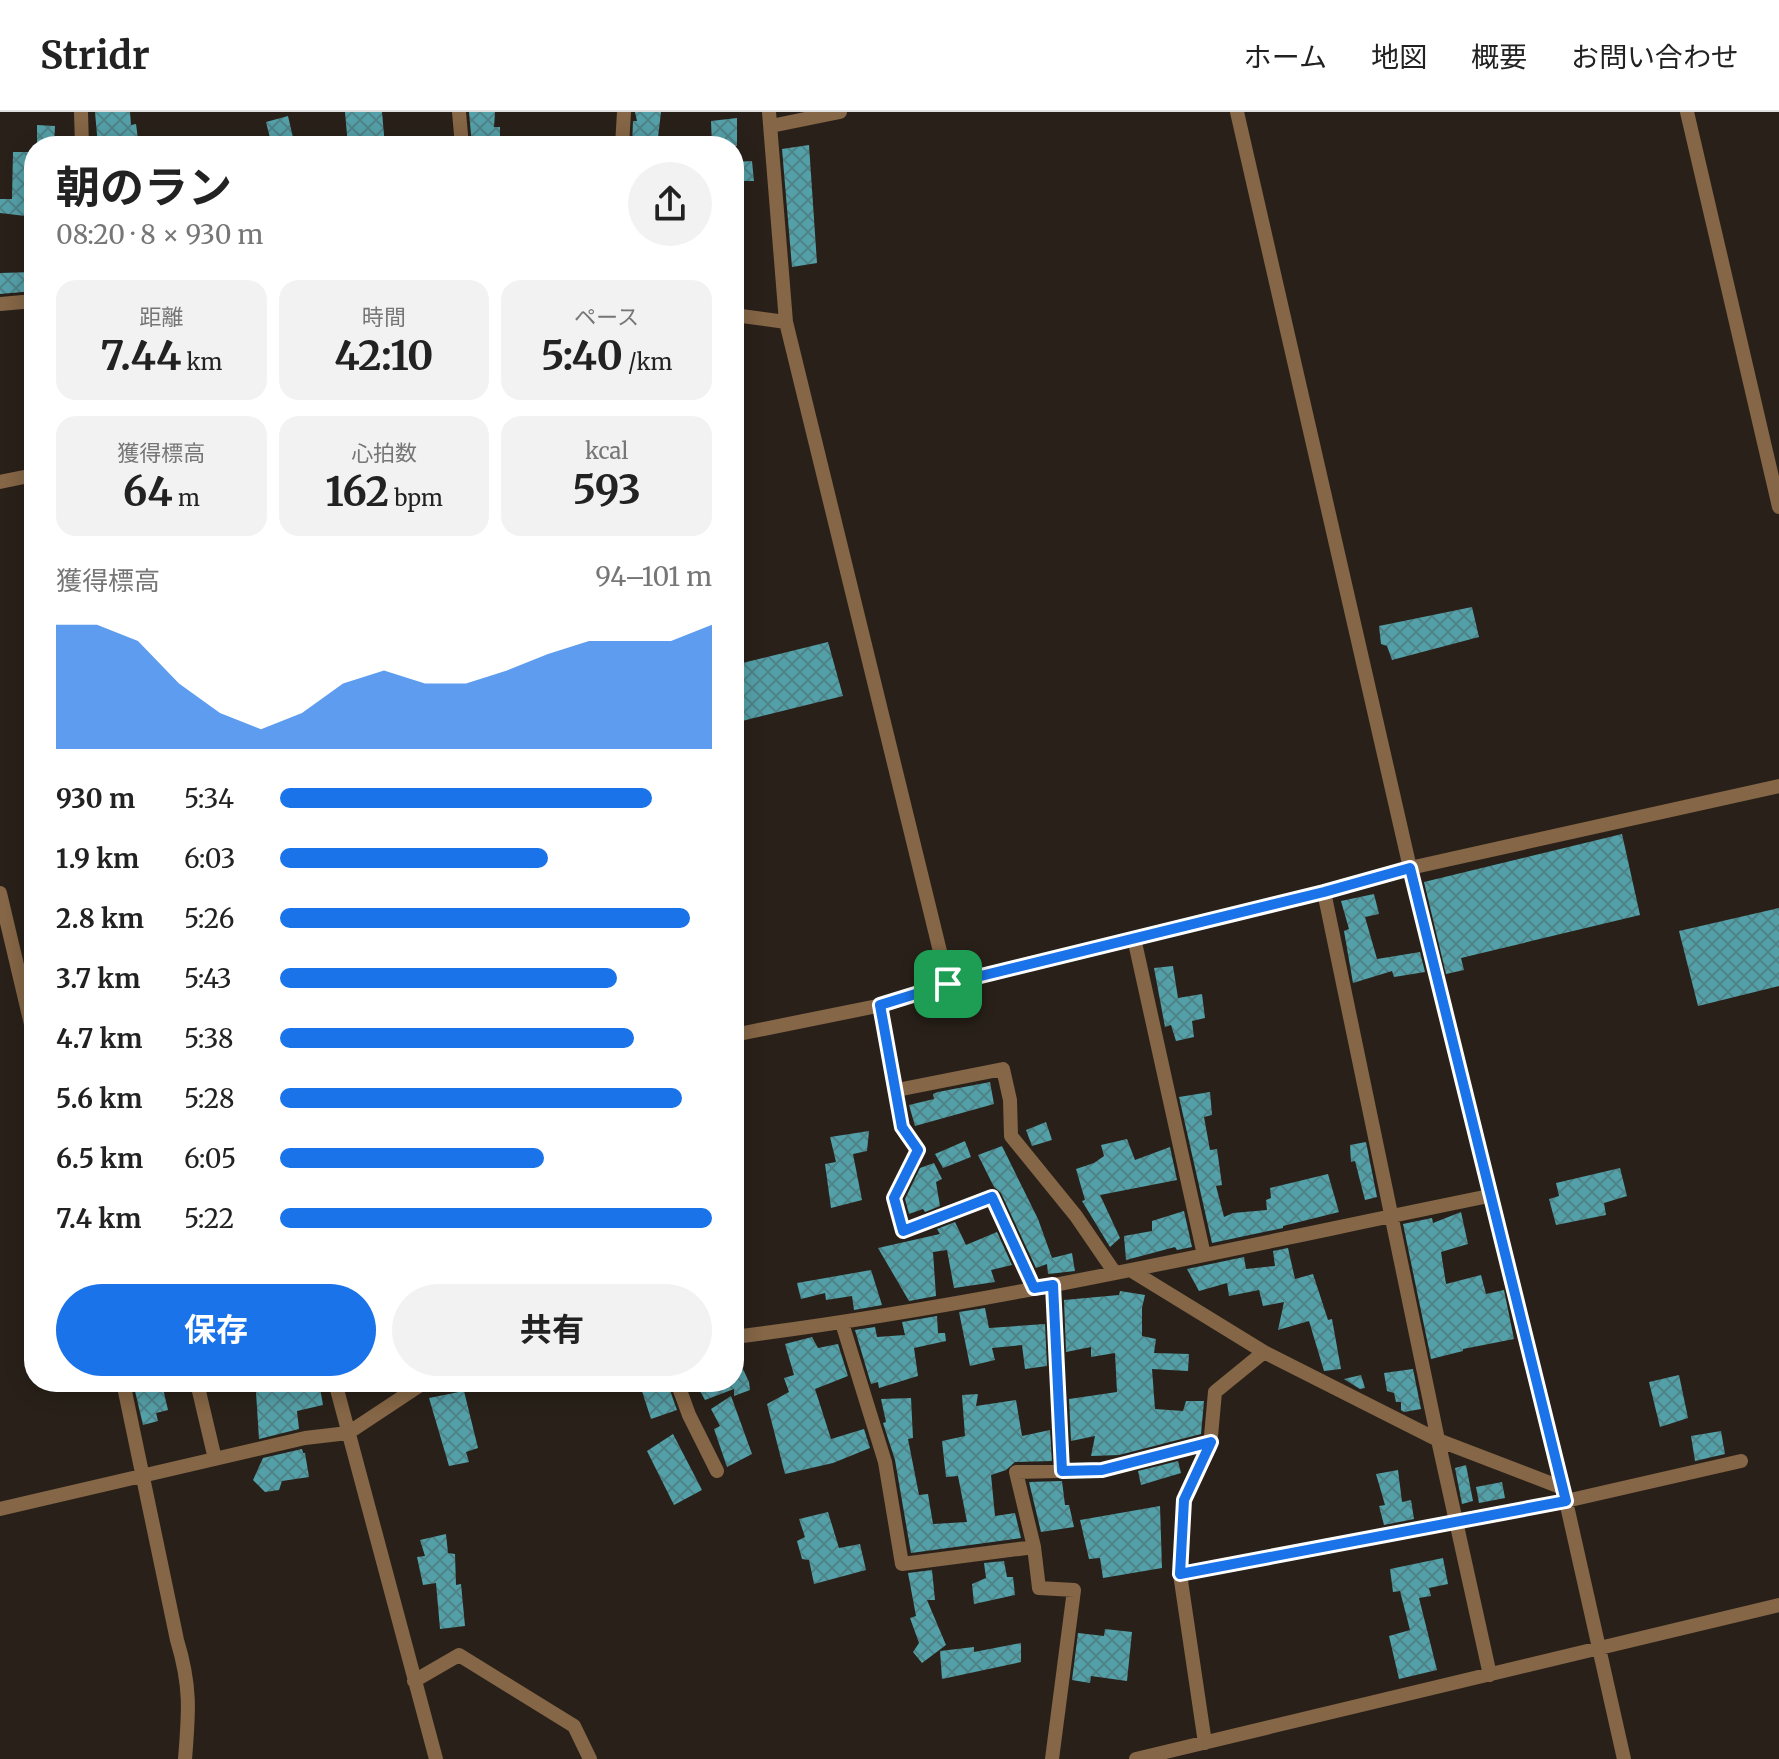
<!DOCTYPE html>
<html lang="ja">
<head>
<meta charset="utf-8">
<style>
	:root { --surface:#fff; --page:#f2f2f2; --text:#222; --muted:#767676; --line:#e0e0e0; --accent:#1a73e8 }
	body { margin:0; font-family:Merriweather,"Noto Sans JP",serif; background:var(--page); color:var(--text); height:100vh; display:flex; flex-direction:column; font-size:30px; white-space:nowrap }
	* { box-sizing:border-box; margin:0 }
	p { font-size:26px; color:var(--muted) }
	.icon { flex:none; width:44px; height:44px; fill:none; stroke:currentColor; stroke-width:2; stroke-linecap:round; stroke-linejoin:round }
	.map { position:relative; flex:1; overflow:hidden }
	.details { position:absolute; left:24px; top:24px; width:720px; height:1256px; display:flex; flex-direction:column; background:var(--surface); border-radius:32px; box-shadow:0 4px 20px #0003 }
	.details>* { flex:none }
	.pin { position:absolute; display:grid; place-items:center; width:68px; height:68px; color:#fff; margin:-34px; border-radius:16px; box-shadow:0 4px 12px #0006 }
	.round { display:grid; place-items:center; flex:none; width:84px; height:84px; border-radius:42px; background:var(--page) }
	.summary { display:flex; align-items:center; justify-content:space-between; height:136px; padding:0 32px }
	h1 { font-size:44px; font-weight:700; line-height:60px }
	.figures { display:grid; grid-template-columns:repeat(3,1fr); gap:12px; height:136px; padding:8px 32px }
	.figures div { display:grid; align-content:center; border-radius:20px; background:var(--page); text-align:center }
	.figures b { font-size:40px; font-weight:700 }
	.figures small { font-size:22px; font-weight:400 }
	.figures p { font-size:22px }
	.chart { height:224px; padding:16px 32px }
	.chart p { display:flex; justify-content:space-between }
	.chart svg { width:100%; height:144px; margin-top:8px; fill:var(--accent); opacity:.7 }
	.action { display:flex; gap:16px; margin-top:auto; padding:16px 32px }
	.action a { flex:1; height:92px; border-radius:48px; background:var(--accent); color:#fff; font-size:32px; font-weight:700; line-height:92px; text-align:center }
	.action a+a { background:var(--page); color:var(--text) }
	ul { padding:0 32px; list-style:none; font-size:26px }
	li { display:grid; grid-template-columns:128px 96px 1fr; align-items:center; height:60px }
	li i { height:20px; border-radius:10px; background:var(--accent) }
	header { display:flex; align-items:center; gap:48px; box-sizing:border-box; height:112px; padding:0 40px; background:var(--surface); border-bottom:2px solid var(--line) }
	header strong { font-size:38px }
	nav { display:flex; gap:44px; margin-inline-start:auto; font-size:28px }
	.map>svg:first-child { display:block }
</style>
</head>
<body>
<header>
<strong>Stridr</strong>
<nav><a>ホーム</a><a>地図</a><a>概要</a><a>お問い合わせ</a></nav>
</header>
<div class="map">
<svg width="1779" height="1647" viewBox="0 0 1779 1647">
	<defs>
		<pattern id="building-cross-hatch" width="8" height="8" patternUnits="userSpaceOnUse" patternTransform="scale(2)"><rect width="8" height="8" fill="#54a0a8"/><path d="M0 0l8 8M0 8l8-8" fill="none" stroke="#4e8388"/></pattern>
	</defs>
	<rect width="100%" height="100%" fill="#292119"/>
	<path fill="url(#building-cross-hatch)" d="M95 0H130L131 13 136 12 139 34H98Z
		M345 0H382L385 34H348Z
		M469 0H495L494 15H500V34H472Z
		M635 0H661L657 34H632L633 9H637Z
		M288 4 295 34H272L266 10Z
		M737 6V34H712L711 9Z
		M37 13 55 14 54 34H37Z
		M809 33 817 151 792 155 782 37Z
		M13 40H33L34 105 0 101V87H12Z
		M752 49 754 69H734V50Z
		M34 160V179L0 182V161Z
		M1472 495 1479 525 1392 548 1387 534 1381 532 1379 514Z
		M828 530 843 584 734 611V553Z
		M1622 722 1640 803 1461 846 1464 858 1446 862 1424 770Z
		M1374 782 1379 802 1365 805 1377 847 1420 840 1425 860 1394 865 1392 859 1353 871 1344 819 1349 817 1341 789Z
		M1779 796V874L1698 894 1679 819Z
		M1173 854 1178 886 1202 882 1205 906 1192 909 1194 925 1176 929 1171 913 1165 915 1154 856Z
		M971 878 972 891 952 897V881Z
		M990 970 994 992 915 1014 909 993 934 987 933 982 938 980Z
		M1210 980 1212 1003 1204 1005 1210 1038 1217 1037 1222 1073 1216 1074 1224 1105 1233 1101 1267 1098 1266 1088 1271 1086 1270 1076 1328 1062 1339 1100 1283 1114V1116L1212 1131 1179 985Z
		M1046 1010 1052 1028 1032 1034 1026 1018Z
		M869 1019 867 1039 853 1042 862 1088 831 1096 825 1052 836 1050 830 1025Z
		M1127 1027 1135 1048 1170 1035 1177 1068 1100 1083 1120 1126 1110 1135 1082 1089 1085 1088 1076 1057 1094 1051 1104 1044 1101 1033Z
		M965 1029 971 1045 943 1056 935 1042Z
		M1366 1030 1377 1085 1365 1088 1355 1049 1351 1050 1350 1033Z
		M1002 1034 1038 1107 1052 1146 1072 1141 1075 1159 1048 1162 1047 1152 1036 1156 1001 1081 994 1075 978 1043Z
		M934 1051 942 1067 936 1070 940 1094 925 1100 923 1097 909 1102 905 1087 920 1056Z
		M1620 1056 1627 1084 1604 1091 1606 1103 1556 1113 1549 1087 1559 1084 1556 1071Z
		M1184 1099 1192 1135 1177 1138 1175 1135 1126 1148 1124 1124 1152 1119V1109Z
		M1461 1100 1468 1132 1441 1140 1446 1172 1481 1163 1486 1182 1504 1178 1514 1227 1463 1237V1239L1431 1247 1403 1112 1432 1106 1433 1111Z
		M955 1110 966 1133 997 1120 1012 1153 991 1158 995 1170 954 1176 947 1138 933 1140 936 1184 909 1189 878 1136 940 1122 937 1117Z
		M1288 1136 1295 1167 1313 1162 1328 1208 1332 1207 1341 1257 1324 1259 1309 1209 1278 1218 1284 1190 1263 1194 1259 1178 1229 1184 1227 1171 1199 1179 1187 1157 1244 1145 1246 1157 1275 1154 1273 1139Z
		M871 1158 882 1193 854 1198 852 1184 826 1188 825 1181 801 1187 797 1171Z
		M1120 1179 1145 1183 1142 1196V1224L1156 1227 1154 1241 1189 1242 1188 1259 1152 1257 1155 1297 1183 1299 1186 1289H1204L1201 1322 1119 1343 1091 1344 1095 1324 1071 1329 1069 1287 1117 1280 1115 1241 1091 1245V1235L1066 1240 1064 1188 1119 1183Z
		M985 1196 989 1216 1045 1212 1047 1254 1025 1257 1022 1233 992 1236 995 1248 970 1254 959 1200Z
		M937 1204 938 1221H945L946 1229 914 1236 918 1264 879 1276 878 1270 871 1272 855 1218 875 1215 877 1225 905 1223 902 1210Z
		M812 1225 818 1236 838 1232 848 1264 815 1277 831 1327 864 1317 870 1336 833 1351 785 1362 767 1292 789 1280 784 1266 794 1263 785 1232Z
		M735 1240 749 1270 750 1278 734 1284V1277L705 1288 695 1270H734Z
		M1413 1257 1421 1297 1404 1300 1401 1298V1290H1396L1394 1281 1387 1279 1384 1261Z
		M1361 1263 1365 1276 1360 1277 1344 1267Z
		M1679 1263 1688 1306 1660 1315 1649 1270Z
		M259 1270H319L323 1293 297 1299 299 1317 259 1327 256 1280 262 1278Z
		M639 1270H667L677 1298 651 1307Z
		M162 1272 168 1298 156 1301 158 1309 143 1313 135 1279Z
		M464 1279 478 1336 466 1340 469 1350 449 1354 429 1286Z
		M978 1282 976 1294 1016 1288 1022 1324 1050 1318 1052 1349 1015 1350 1006 1358 991 1363 995 1404 1015 1401 1021 1426 911 1441 895 1348 883 1311 886 1310 881 1287 911 1286 913 1326 908 1327 919 1383 928 1382 933 1412 967 1410 958 1364 946 1365 942 1329 965 1324 962 1283Z
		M731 1284 752 1342 727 1355 714 1317 720 1314 711 1297Z
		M1721 1319 1725 1342 1695 1349 1691 1324Z
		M673 1322 702 1378 674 1393 647 1339Z
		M302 1337 303 1341H305L309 1365 282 1369 279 1378 265 1380 253 1368 263 1346Z
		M1178 1349 1181 1361 1141 1373 1138 1359Z
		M1466 1353 1473 1389 1462 1392 1455 1356Z
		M1398 1358 1402 1390 1411 1388 1414 1407 1384 1413 1379 1394 1385 1393 1376 1362Z
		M1062 1369 1065 1393H1069L1074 1415 1041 1420 1029 1370Z
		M1502 1370 1505 1386 1479 1391 1476 1375Z
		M1160 1394 1162 1456 1103 1466 1100 1446 1089 1447 1080 1408Z
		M828 1400 839 1436 860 1432 866 1458 814 1472 809 1448 802 1447 797 1429 805 1425 799 1407Z
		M446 1422 448 1441 455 1442 456 1473 461 1472 465 1514 440 1517 436 1471 423 1473 417 1445 425 1444 420 1428Z
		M1443 1446 1448 1472 1429 1476 1431 1484 1419 1486 1437 1558 1399 1567 1389 1524 1410 1518 1400 1479 1393 1480 1390 1457Z
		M1004 1449 1007 1465H1013L1015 1483 974 1492 972 1472 986 1466 984 1451Z
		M932 1458 935 1488H927L946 1533 922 1551 913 1540 919 1531 910 1506 916 1504 908 1461Z
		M1105 1517 1132 1520 1127 1569 1091 1564 1090 1571 1072 1568 1078 1521 1104 1524Z
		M1021 1531V1550L942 1567 940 1539 974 1535V1540Z"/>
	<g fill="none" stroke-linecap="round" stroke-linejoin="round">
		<path stroke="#856646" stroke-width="14" d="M81 0 82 34
			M459 0 462 34
			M769 0 786 210 948 872
			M1237 0 1410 756 1563 1376 1624 1647
			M1687 0 1779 395
			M771 14 840 0
			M622 34 624 0
			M0 192 34 189
			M734 203 786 210
			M0 370 34 363
			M1324 780 1438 1328 1490 1563
			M0 781 34 925
			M1134 826 1204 1143
			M880 893 902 1015 918 1038 894 1086 903 1119 992 1085 1034 1176
			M734 923 887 892 948 872 1324 780 1410 756 1779 674
			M897 978 1003 957 1010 988 1011 1024 1076 1104 1115 1161
			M1132 1159 1264 1240 1438 1328 1563 1376
			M1053 1173 1062 1359
			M842 1211 885 1350 902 1452 1034 1435
			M734 1225C988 1193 1238 1135 1489 1084
			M123 1270 177 1528C191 1574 189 1599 185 1647
			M335 1270 436 1647
			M677 1270 689 1303 717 1359
			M198 1275 215 1347
			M0 1397 305 1326 348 1321 425 1270
			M1180 1462 1566 1389 1741 1349
			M414 1569 459 1543 574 1614 590 1647
			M1205 1631 1180 1462 1184 1388 1210 1335 1215 1280 1264 1240
			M1052 1647 1074 1478 1039 1476 1034 1435 1016 1360 1102 1358 1211 1330
			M1136 1647 1779 1493"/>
	</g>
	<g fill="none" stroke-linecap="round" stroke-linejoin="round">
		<g stroke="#fff" stroke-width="16">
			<path id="route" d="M1410 756 1566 1389 1180 1462 1184 1388 1211 1330 1102 1358 1062 1359 1053 1173 1034 1176 992 1085 903 1119 894 1086 918 1038 902 1015 880 893 948 872 1324 780Z"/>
		</g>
		<use href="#route" stroke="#1a73e8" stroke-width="10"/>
	</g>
</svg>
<div class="pin" style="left:948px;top:872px;background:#1e9e55"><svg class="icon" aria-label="arrive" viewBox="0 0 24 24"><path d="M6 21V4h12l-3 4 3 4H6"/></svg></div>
<section class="details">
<div class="summary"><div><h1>朝のラン</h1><p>08:20 · 8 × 930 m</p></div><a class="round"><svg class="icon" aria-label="share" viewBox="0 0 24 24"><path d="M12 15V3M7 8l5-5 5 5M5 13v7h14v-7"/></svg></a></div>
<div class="figures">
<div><p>距離</p><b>7.44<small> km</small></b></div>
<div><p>時間</p><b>42:10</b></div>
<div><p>ペース</p><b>5:40<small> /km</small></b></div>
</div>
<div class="figures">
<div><p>獲得標高</p><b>64<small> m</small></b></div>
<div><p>心拍数</p><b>162<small> bpm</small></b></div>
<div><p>kcal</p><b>593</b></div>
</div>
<div class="chart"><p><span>獲得標高</span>94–101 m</p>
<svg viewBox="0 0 160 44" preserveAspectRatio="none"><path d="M0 44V6L10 6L20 11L30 24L40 33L50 38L60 33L70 24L80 20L90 24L100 24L110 20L120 15L130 11L140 11L150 11L160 6V44z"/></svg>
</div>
<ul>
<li><b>930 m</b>5:34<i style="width:86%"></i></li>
<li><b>1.9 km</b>6:03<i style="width:62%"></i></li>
<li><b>2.8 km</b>5:26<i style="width:95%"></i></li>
<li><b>3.7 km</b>5:43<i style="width:78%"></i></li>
<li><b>4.7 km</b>5:38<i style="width:82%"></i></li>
<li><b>5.6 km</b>5:28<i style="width:93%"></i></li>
<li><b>6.5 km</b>6:05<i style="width:61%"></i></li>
<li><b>7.4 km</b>5:22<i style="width:100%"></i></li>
</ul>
<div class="action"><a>保存</a><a>共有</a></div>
</section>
</div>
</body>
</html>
